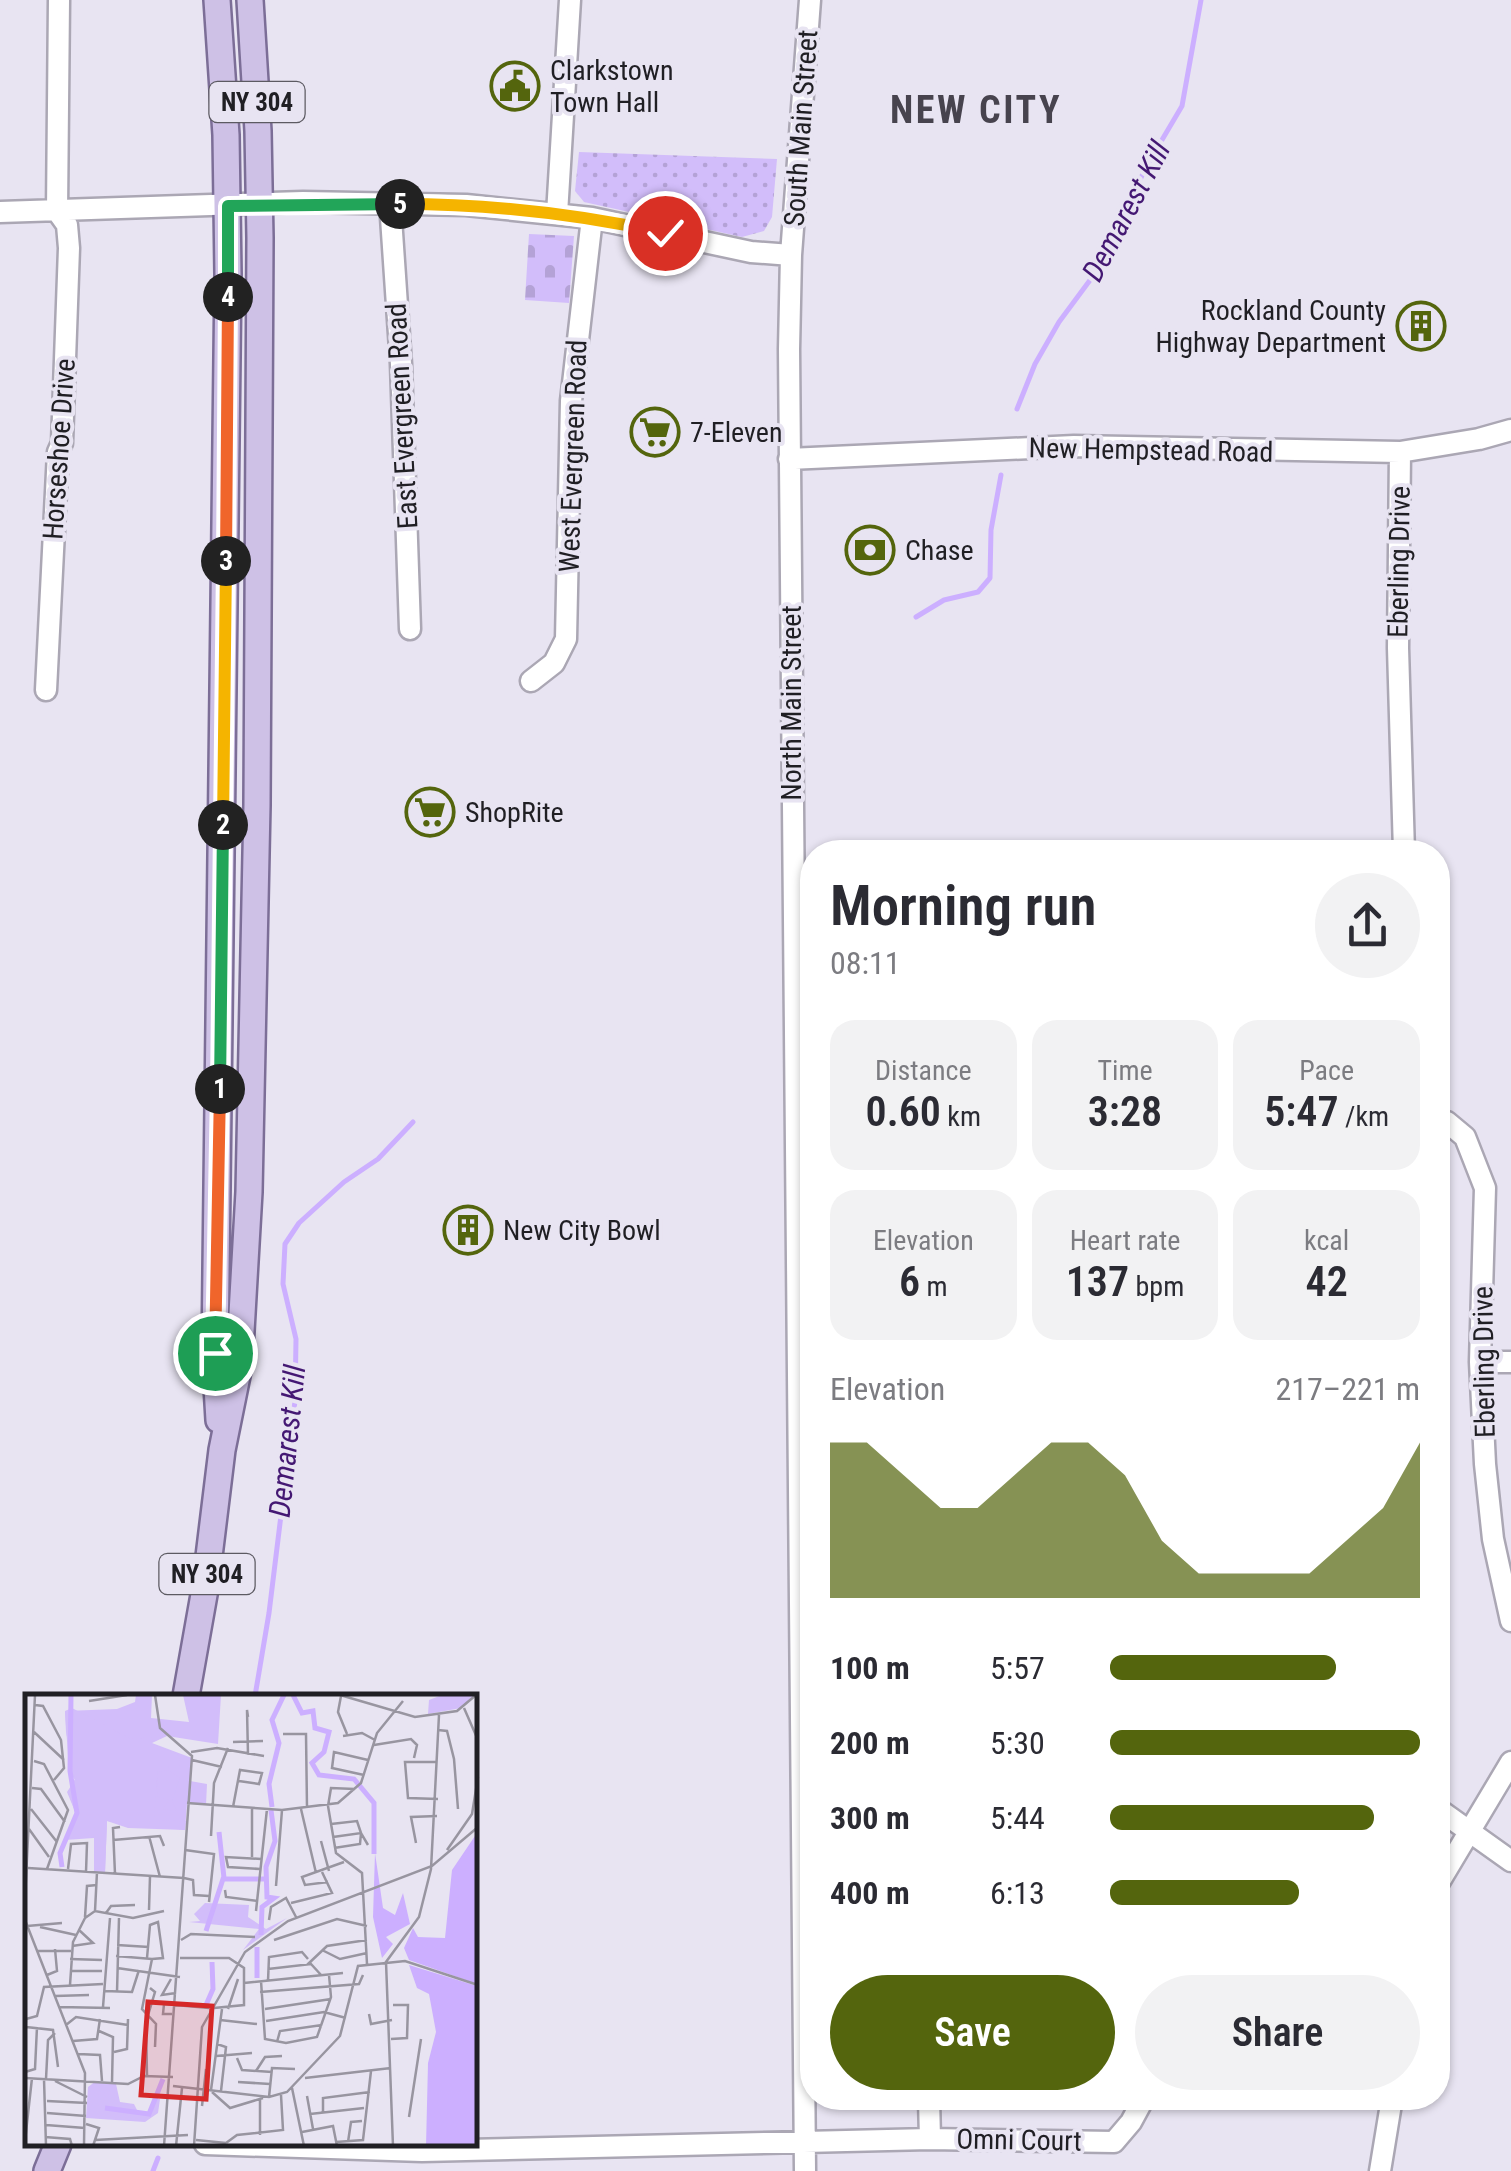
<!DOCTYPE html>
<html lang="en">
<head>
<meta charset="utf-8">
<style>
	:root { --surface:#fff; --page:#f2f2f3; --text:#2b2b33; --muted:#7c7c81; --accent:#54650d }
	body { margin:0; font-family:"Roboto Condensed",sans-serif; background:var(--page); color:var(--text); height:100vh; display:flex; flex-direction:column; font-size:38px; white-space:nowrap }
	* { box-sizing:border-box; margin:0 }
	p { font-size:32px; color:var(--muted) }
	.icon { flex:none; width:55px; height:55px; fill:none; stroke:currentColor; stroke-width:2; stroke-linecap:round; stroke-linejoin:round }
	.map { position:relative; flex:1; overflow:hidden }
	.drawer { position:absolute; left:800px; top:840px; width:650px; height:1270px; display:flex; flex-direction:column; background:var(--surface); border-radius:40px; box-shadow:0 2px 8px #0004 }
	.drawer>* { flex:none }
	.pin { position:absolute; display:grid; place-items:center; width:85px; height:85px; color:#fff; margin:-42px; border:5px solid #fff; border-radius:50%; box-shadow:0 2px 10px #0007 }
	.km { position:absolute; width:50px; height:50px; margin:-25px; border-radius:50%; background:#222; color:#fff; font-size:28px; line-height:50px; text-align:center }
	.round { display:grid; place-items:center; flex:none; width:105px; height:105px; border-radius:52px; background:var(--page) }
	.headline { display:flex; align-items:center; justify-content:space-between; height:170px; padding:0 30px }
	h1 { font-size:55px; font-weight:600; line-height:75px }
	.metrics { display:grid; grid-template-columns:repeat(3,1fr); gap:15px; height:170px; padding:10px 30px }
	.metrics div { display:grid; align-content:center; border-radius:25px; background:var(--page); text-align:center }
	.metrics b { font-size:42px; font-weight:600 }
	.metrics small { font-size:28px; font-weight:400 }
	.metrics p { font-size:28px }
	.chart { height:280px; padding:20px 30px }
	.chart p { display:flex; justify-content:space-between }
	.chart svg { width:100%; height:180px; margin-top:10px; fill:var(--accent); opacity:.7 }
	.cta { display:flex; gap:20px; margin-top:auto; padding:20px 30px }
	.cta a { flex:1; height:115px; border-radius:60px; background:var(--accent); color:#fff; font-size:40px; font-weight:600; line-height:115px; text-align:center }
	.cta a+a { background:var(--page); color:var(--text) }
	ul { padding:0 30px; list-style:none; font-size:32px }
	li { display:grid; grid-template-columns:160px 120px 1fr; align-items:center; height:75px }
	li i { height:25px; border-radius:12px; background:var(--accent) }
	.map>svg:first-child { display:block }
</style>
</head>
<body>
<div class="map">
<svg width="1511" height="2171" viewBox="0 0 1511 2171">
	<defs>
		<pattern id="green-dots" width="8" height="8" patternUnits="userSpaceOnUse" patternTransform="scale(2.5)"><rect width="8" height="8" fill="#d2bdfa"/><path d="M2 2h.1M6 6h.1" fill="none" stroke="#b4a2d6" stroke-width="1.8" stroke-linecap="round"/></pattern>
		<pattern id="cemetery-stones" width="16" height="16" patternUnits="userSpaceOnUse" patternTransform="scale(2.5)"><rect width="16" height="16" fill="#d2bdfa"/><path d="M2 7V4a2 2 0 0 1 4 0v3zM10 15v-3a2 2 0 0 1 4 0v3z" fill="#b4a2d6"/></pattern>
	</defs>
	<rect width="100%" height="100%" fill="#e8e4f2"/>
	<path fill="url(#green-dots)" d="M579 152 777 159 772 217 764 231 742 237 584 202 575 191Z"/>
	<path fill="url(#cemetery-stones)" d="M529 234 574 236 569 303 525 300Z"/>
	<g fill="none" stroke-linecap="round" stroke-linejoin="round">
		<path stroke="#ccafff" stroke-width="5" d="M1017 409 1035 364 1059 322 1099 268 1146 167 1182 106 1201 0
			M916 617 944 600 978 592 990 578 991 530 1001 475
			M255 1696 269 1613 295 1401 296 1339 283 1284 285 1244 299 1223 344 1182 378 1159 413 1122
			M153 2171 158 2158"/>
		<g stroke="#aba7b4" stroke-width="25">
			<path id="minor" d="M390 203 401 364 410 629
				M57 211 59 0
				M0 212 303 202 466 205 592 218 751 252 791 255
				M557 214 570 0
				M1400 452 1398 648 1404 852
				M789 459 1074 446 1400 452 1479 439 1511 430
				M531 681 554 663 566 639 571 401 592 218
				M46 690 58 452 62 443 69 248 67 225 57 211
				M1438 1120 1447 1122 1465 1137 1485 1188 1480 1362 1485 1464 1493 1539 1511 1621
				M1480 1362H1511
				M1438 1809 1511 1861
				M1438 1884 1511 1762
				M929 2098 930 2139
				M205 2144 422 2151 930 2139 1114 2142 1131 2122 1144 2098
				M805 2171 789 349 791 255 810 0
				M1380 2171 1392 2098"/>
		</g>
		<g stroke="#7c6e97" stroke-width="30">
			<path id="major" d="M217 0 226 135 228 274 215 1353 219 1420
				M186 1696 205 1589 222 1450 239 1366 249 1192 257 805 260 238 258 131 250 0
				M47 2171 58 2144"/>
		</g>
		<use href="#minor" stroke="#fff" stroke-width="20"/>
		<use href="#major" stroke="#cec1e6" stroke-width="25"/>
	</g>
	<g fill="none" stroke-linecap="round" stroke-linejoin="round">
		<g stroke="#fff" stroke-width="20">
			<path id="split-1" d="M215 1353 220 1089"/>
		</g>
		<g stroke="#fff" stroke-width="20">
			<path id="split-2" d="M220 1089 223 825"/>
		</g>
		<g stroke="#fff" stroke-width="20">
			<path id="split-3" d="M223 825 226 561"/>
		</g>
		<g stroke="#fff" stroke-width="20">
			<path id="split-4" d="M226 561 228 297"/>
		</g>
		<g stroke="#fff" stroke-width="20">
			<path id="split-5" d="M228 297V206L400 204"/>
		</g>
		<g stroke="#fff" stroke-width="20">
			<path id="split-6" d="M400 204C489 204 578 214 665 233"/>
		</g>
		<use href="#split-1" stroke="#f0652b" stroke-width="12"/>
		<use href="#split-2" stroke="#22a559" stroke-width="12"/>
		<use href="#split-3" stroke="#f5b400" stroke-width="12"/>
		<use href="#split-4" stroke="#f0652b" stroke-width="12"/>
		<use href="#split-5" stroke="#22a559" stroke-width="12"/>
		<use href="#split-6" stroke="#f5b400" stroke-width="12"/>
	</g>
	<defs>
		<g id="civic-ring" transform="scale(2.5)"><circle r="9.5" fill="#e8e4f2" stroke="#54650d" stroke-width="1.5"/><path d="M-.6-6.5H3V-4.5H.6V-3L4-1V1h2V6H-6V1h2V-1L-.6-3ZM-1.2 2.5V6h2.4V2.5Z" fill="#54650d"/></g>
		<g id="building-ring" transform="scale(2.5)"><circle r="9.5" fill="#e8e4f2" stroke="#54650d" stroke-width="1.5"/><path d="M-4-6H4V6H1V3H-1V6H-4ZM-2.5-4.3h1.7v1.8h-1.7ZM.8-4.3h1.7v1.8H.8ZM-2.5-1h1.7V.8h-1.7ZM.8-1h1.7V.8H.8Z" fill="#54650d"/></g>
		<g id="supermarket-ring" transform="scale(2.5)"><circle r="9.5" fill="#e8e4f2" stroke="#54650d" stroke-width="1.5"/><path d="M-6-5.5h2.5l.6 2H6L4.5 2H-2.5L-4.4-4H-6ZM-1.5 3.2a1.3 1.3 0 1 0 .1 0ZM3 3.2a1.3 1.3 0 1 0 .1 0Z" fill="#54650d"/></g>
		<g id="bank-ring" transform="scale(2.5)"><circle r="9.5" fill="#e8e4f2" stroke="#54650d" stroke-width="1.5"/><path d="M-6-4H6V4H-6ZM0-2.3a2.3 2.3 0 1 0 0 4.6a2.3 2.3 0 1 0 0-4.6Z" fill="#54650d"/></g>
	</defs>
	<g fill-rule="evenodd">
		<use href="#civic-ring" x="515" y="86"/>
		<use href="#building-ring" x="1421" y="326"/>
		<use href="#supermarket-ring" x="655" y="432"/>
		<use href="#bank-ring" x="870" y="550"/>
		<use href="#supermarket-ring" x="430" y="812"/>
		<use href="#building-ring" x="468" y="1230"/>
	</g>
	<g text-anchor="middle" dominant-baseline="central" stroke-width="8" stroke-linejoin="round" paint-order="stroke">
		<g fill="#e8e4f2" stroke="#5c5a62" stroke-width="2.5">
			<rect x="209.5" y="82" width="95" height="40" rx="8"/>
			<rect x="159.5" y="1554" width="95" height="40" rx="8"/>
		</g>
		<g font-size="25" font-weight="bold" fill="#201f24">
			<text x="257" y="102">NY 304</text>
			<text x="207" y="1574">NY 304</text>
		</g>
		<g font-size="28" fill="#201f24" stroke="#e8e4f2" text-anchor="start">
			<text x="550" y="70">Clarkstown<tspan x="550" dy="32">Town Hall</tspan></text>
			<text x="1386" y="310" text-anchor="end">Rockland County<tspan x="1386" dy="32">Highway Department</tspan></text>
			<text x="690" y="432">7-Eleven</text>
			<text x="905" y="550">Chase</text>
			<text x="465" y="812">ShopRite</text>
			<text x="503" y="1230">New City Bowl</text>
		</g>
		<g font-size="28" fill="#201f24" stroke="#e8e4f2">
			<text transform="translate(801 128) rotate(-86)">South Main Street</text>
			<text transform="translate(402 416) rotate(-93)">East Evergreen Road</text>
			<text transform="translate(59 449) rotate(-86)">Horseshoe Drive</text>
			<text transform="translate(1151 450) rotate(1)">New Hempstead Road</text>
			<text transform="translate(573 456) rotate(-88)">West Evergreen Road</text>
			<text transform="translate(1399 562) rotate(-89)">Eberling Drive</text>
			<text transform="translate(791 703) rotate(-90)">North Main Street</text>
			<text transform="translate(1484 1362) rotate(-91)">Eberling Drive</text>
			<text transform="translate(1019 2140) rotate(1)">Omni Court</text>
		</g>
		<g font-size="30" font-style="italic" fill="#441873" stroke="#e8e4f2">
			<text transform="translate(1126 211) rotate(-62)">Demarest Kill</text>
			<text transform="translate(287 1441) rotate(-84)">Demarest Kill</text>
		</g>
		<g font-size="38" font-weight="bold" letter-spacing="2.5" fill="#47434e" stroke="#e8e4f2">
			<text x="976" y="110">NEW CITY</text>
		</g>
	</g>
	<g transform="translate(25 1694)">
		<rect width="452" height="452" fill="#e8e4f2"/>
		<path d="M111 1H127L126 24 164 28 158 1H196L193 50 142 42 127 49 167 64 165 87 182 90 181 111 162 109 160 136 82 127 80 179 69 178V144L40 146 51 120 42 98 50 86 44 77 40 17 92 15 110 8ZM71 387 91 390 95 408 109 410 113 418 124 419 129 404 135 405 133 419 120 428 61 424 63 393Z" fill="#d2bdfa"/>
		<path d="M417 1H449L436 14 403 20 404 6ZM47 14 106 45 128 43 127 50 155 62 154 74 133 72 129 126 161 127 160 136 103 134 82 127 80 178H70V143L41 145 51 120 43 98 50 85 41 38 40 17ZM180 209 224 211 223 223 241 235 262 224 218 256 234 235 164 228 175 227 169 220Z" fill="#d2bdfa"/>
		<path d="M143 76 155 84 147 107 152 117 138 115 144 106 132 103 133 78Z" fill="#d2bdfa"/>
		<path d="M452 139V290L384 266 379 254 388 234 393 243 420 244 427 176ZM350 159 358 214 370 221 378 199 385 230 361 243 368 250 357 264 348 223ZM384 271 452 292V452H401L403 369 411 338 404 300 392 294Z" fill="#ccafff"/>
		<path fill="none" stroke="#ccafff" stroke-width="5" d="M268 1 277 19 288 17 290 34 304 38 299 58 287 69 294 81 329 85 349 109V160M247 113 244 90 254 49 247 26 259 1M194 138 199 184M37 173 35 159 52 119 45 77 46 1M181 237 198 185H241M236 241 237 213 249 204 242 203 241 173 250 147 246 116M232 253V284M181 311 188 295 187 268M80 414 124 420 138 385"/>
		<path fill="none" stroke="#9895a0" stroke-width="2.5" d="M130 1 135 34 167 62 139 452M315 1 390 23 432 17 451 1M316 2 313 18 322 40M64 7 102 1M10 11 18 12 36 46 39 74 29 86M439 14 453 46M413 36 422 37 429 65 433 115M9 38 39 66M258 40H281L282 114M318 42 337 39 350 46M208 48 238 47M349 51 386 45 392 51 389 64M166 58 192 54 239 62M223 61 222 16 223 23M167 66 197 73M9 67 19 70 43 116 22 175M412 68H380L383 104 413 105M339 81 307 74 309 58 343 66M7 94 16 95 40 128M330 95 306 94 303 112 311 159 337 179 342 270M162 109 257 116 313 109 336 89 352 39 378 7M208 113 215 76 237 79 234 90 214 87M6 115 32 148M276 115 291 179M306 130 332 127 336 139 335 150 309 154M4 135 24 163M124 142 135 183M186 142 189 89 203 54M308 143 336 139 343 151M88 146 135 142 139 152M296 147 304 177M391 149 386 123 412 122M160 156 189 160 184 208M422 156 447 120 453 83M227 163V114M3 174 159 184M43 175 46 150 62 149 61 178M235 175 203 173 201 163 236 165M90 180 88 134 95 133M159 184 168 186 169 201 184 202M303 188 280 191 277 183 319 168M251 192 257 116M200 196 201 203 233 207M0 205 10 1M266 209 307 199 297 178M124 216 125 182M70 217 72 178M231 217 242 115M81 219 86 212 110 211M60 223 62 192 72 191M0 226 60 379 59 452M244 226 246 213 261 204 271 223M2 232 37 229M15 233 51 241M156 246 166 240 230 243M249 246 312 225 342 232M92 251 124 253M47 252 68 249 54 236M297 256 315 265 342 259M12 257H46M91 262 127 265 138 264 133 228 125 231 122 264M155 264H204L219 274V311L189 314M45 265 77 266M127 265 117 315 131 330 130 353M282 271 302 252 342 246M92 274 155 283M243 275 286 270 297 282M45 277H77M22 281 32 277 30 255M146 285 137 301 151 299M236 287 240 345 261 349 292 343 306 303 304 281M243 287 244 263 277 258 283 265M219 289 318 279M45 291 48 248 60 224 70 217 108 224 139 217M80 297 107 298 114 276M92 298 94 224M235 298 334 290 338 281M30 302 64 301M34 313 85 314M78 313 85 224M203 315 213 285M240 315 306 305M147 320H138L139 310 184 314M344 320 346 330 367 326M195 326 232 330M241 327 299 318 321 324M41 331 51 323 103 331M1 333 28 336 33 373M74 337 88 343 87 389M0 345 1 325 12 322 19 293 78 290M366 345 382 344 383 311H368M48 347 72 345 75 325M252 348 255 337 297 331M192 350 201 353 196 397M89 358 102 355 103 325M53 360 75 361 77 387M191 362 227 359M212 364 217 376 247 378M231 377 240 363 257 362M0 378 10 375 12 333M122 382 121 328 130 298 125 294M0 384 103 390 119 382 148 383M280 384 366 374M19 385 21 452M21 385 23 346 30 339M30 387 62 403M213 388 245 390M148 392 244 403 262 398 315 342 333 272 380 267 453 291M267 394 279 452M186 396 197 315M187 398 205 414 238 404M282 402 288 435M244 403 247 374 270 375M22 407 62 409M177 412 181 375M22 419 61 422M298 419V404L345 398M285 420 339 414M384 423 396 345M61 430 74 434 68 452M21 431 60 434M277 438 308 432 312 452M235 441V405M20 443 45 445 47 452M70 446 163 441M171 446 201 449M0 447 7 384M311 448 338 446 346 377M323 448 326 428 337 427M201 449 212 441 258 436 256 401M151 452 157 394M169 452 177 333 220 258 263 227 407 172 453 133M368 452 361 268 394 223 406 175 414 21"/>
		<path fill="#d62828" fill-opacity="0.15" stroke="#d62828" stroke-width="5" d="M123 308 187 312 181 405 116 401Z"/>
		<rect width="452" height="452" fill="none" stroke="#201f24" stroke-width="5"/>
	</g>
</svg>
<div class="pin" style="left:215px;top:1353px;background:#1e9e55"><svg class="icon" aria-label="arrive" viewBox="0 0 24 24"><path d="M6 21V4h12l-3 4 3 4H6"/></svg></div>
<div class="pin" style="left:665px;top:233px;background:#d93025"><svg class="icon" aria-label="check" viewBox="0 0 24 24"><path d="M5 12l5 5 9-10"/></svg></div>
<b class="km" style="left:220px;top:1089px">1</b>
<b class="km" style="left:223px;top:825px">2</b>
<b class="km" style="left:226px;top:561px">3</b>
<b class="km" style="left:228px;top:297px">4</b>
<b class="km" style="left:400px;top:204px">5</b>
<section class="drawer">
<div class="headline"><div><h1>Morning run</h1><p>08:11</p></div><a class="round"><svg class="icon" aria-label="share" viewBox="0 0 24 24"><path d="M12 15V3M7 8l5-5 5 5M5 13v7h14v-7"/></svg></a></div>
<div class="metrics">
<div><p>Distance</p><b>0.60<small> km</small></b></div>
<div><p>Time</p><b>3:28</b></div>
<div><p>Pace</p><b>5:47<small> /km</small></b></div>
</div>
<div class="metrics">
<div><p>Elevation</p><b>6<small> m</small></b></div>
<div><p>Heart rate</p><b>137<small> bpm</small></b></div>
<div><p>kcal</p><b>42</b></div>
</div>
<div class="chart"><p><span>Elevation</span>217–221 m</p>
<svg viewBox="0 0 160 44" preserveAspectRatio="none"><path d="M0 44V6L10 6L20 14L30 22L40 22L50 14L60 6L70 6L80 14L90 30L100 38L110 38L120 38L130 38L140 30L150 22L160 6V44z"/></svg>
</div>
<ul>
<li><b>100 m</b>5:57<i style="width:73%"></i></li>
<li><b>200 m</b>5:30<i style="width:100%"></i></li>
<li><b>300 m</b>5:44<i style="width:85%"></i></li>
<li><b>400 m</b>6:13<i style="width:61%"></i></li>
</ul>
<div class="cta"><a>Save</a><a>Share</a></div>
</section>
</div>
</body>
</html>
